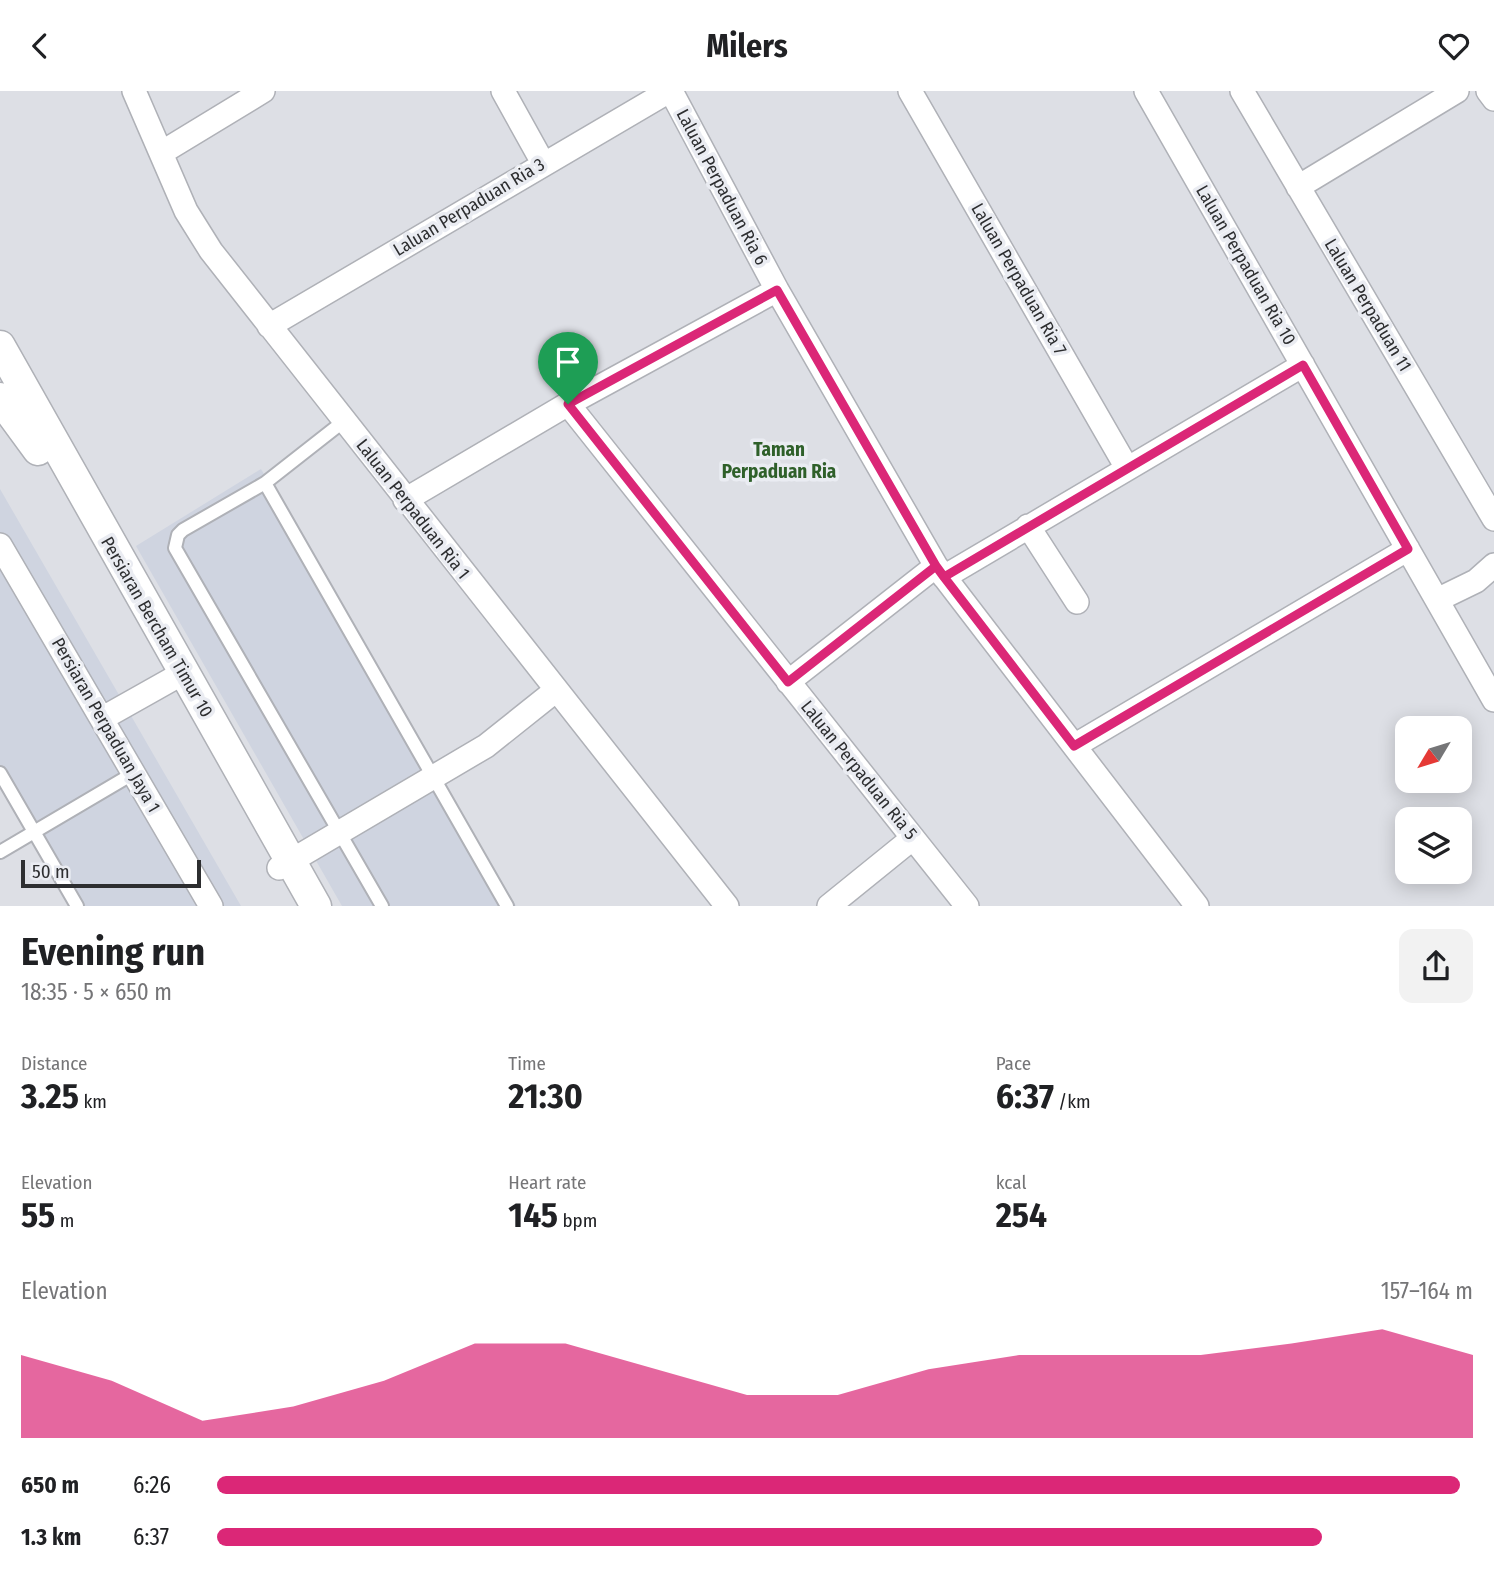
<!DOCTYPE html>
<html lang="en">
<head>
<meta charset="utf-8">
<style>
	:root { --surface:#fff; --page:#f2f2f2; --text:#202124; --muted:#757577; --accent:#db2777 }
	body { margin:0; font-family:"Fira Sans Condensed",sans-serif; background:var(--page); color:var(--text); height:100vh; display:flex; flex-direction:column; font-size:26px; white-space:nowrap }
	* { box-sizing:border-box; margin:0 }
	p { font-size:23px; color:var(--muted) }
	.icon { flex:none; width:38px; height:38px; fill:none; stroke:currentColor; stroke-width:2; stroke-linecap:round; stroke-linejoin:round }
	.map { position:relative; height:815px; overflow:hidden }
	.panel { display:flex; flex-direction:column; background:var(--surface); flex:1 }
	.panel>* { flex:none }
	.needle { width:46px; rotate:232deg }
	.fabs { position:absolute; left:1395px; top:625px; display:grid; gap:14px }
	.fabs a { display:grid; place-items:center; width:77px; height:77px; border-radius:14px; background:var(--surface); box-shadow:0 4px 18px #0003; font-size:35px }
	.scale { position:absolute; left:21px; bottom:18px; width:180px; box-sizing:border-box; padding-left:7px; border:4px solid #2d2e30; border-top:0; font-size:19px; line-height:24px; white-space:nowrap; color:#2d2e30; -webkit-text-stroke:5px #eaecf2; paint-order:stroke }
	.pin { position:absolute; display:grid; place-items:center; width:60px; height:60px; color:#fff; margin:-72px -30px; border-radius:50% 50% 50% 0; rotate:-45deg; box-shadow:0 0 7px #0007 }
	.pin .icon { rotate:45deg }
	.round { display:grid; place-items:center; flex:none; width:74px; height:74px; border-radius:14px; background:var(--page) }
	.headline { display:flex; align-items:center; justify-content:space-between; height:119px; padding:0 21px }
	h1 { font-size:38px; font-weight:700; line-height:52px }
	.figures { display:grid; grid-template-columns:repeat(3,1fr); gap:10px; height:119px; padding:7px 21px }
	.figures div { display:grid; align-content:center }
	.figures b { font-size:35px; font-weight:700 }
	.figures small { font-size:19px; font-weight:400 }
	.figures p { font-size:19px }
	.chart { height:196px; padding:14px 21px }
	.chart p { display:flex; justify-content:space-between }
	.chart svg { width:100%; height:126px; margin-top:7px; fill:var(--accent); opacity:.7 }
	ul { padding:0 21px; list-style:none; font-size:23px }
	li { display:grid; grid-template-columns:112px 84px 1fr; align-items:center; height:52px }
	li i { height:18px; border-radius:9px; background:var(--accent) }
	header { display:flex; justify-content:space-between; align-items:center; height:91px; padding:0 21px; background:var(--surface); font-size:32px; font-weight:700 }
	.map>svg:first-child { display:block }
</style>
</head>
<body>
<header><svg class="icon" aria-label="back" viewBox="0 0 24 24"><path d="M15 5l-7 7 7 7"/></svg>Milers<svg class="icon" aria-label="heart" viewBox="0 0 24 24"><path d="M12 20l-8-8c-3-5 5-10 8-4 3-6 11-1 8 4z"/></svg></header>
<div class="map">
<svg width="1494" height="815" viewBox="0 0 1494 815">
	<rect width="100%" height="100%" fill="#dddfe5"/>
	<path fill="#cfd4e0" d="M261 378 516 815H342L136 455Z
		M0 398 241 815H77L0 683Z"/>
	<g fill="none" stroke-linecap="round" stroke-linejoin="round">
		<g stroke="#afb1b7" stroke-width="16">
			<path id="service" d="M344 330 265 392 183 439 178 444 175 457 382 815
				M265 392 507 815
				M0 682 77 815
				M0 761 134 682"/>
		</g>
		<g stroke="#afb1b7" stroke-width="26">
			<path id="minor" d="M134 0 186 120 211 160 727 815
				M503 0 543 72
				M671 0 777 199 936 475 1197 815
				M910 0 1127 377
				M1146 0 1494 609
				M1242 0 1494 428
				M1488 0 1494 8
				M161 62 263 0
				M1298 96 1457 0
				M269 235 669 0
				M568 313 967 815
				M405 409 568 313 777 199
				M1028 435 1077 511
				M0 454 211 815
				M944 486 1303 274
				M1437 509 1476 490 1494 474
				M788 591 936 475
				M103 627 183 582
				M1074 655 1408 458
				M279 777 486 655 555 600
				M829 815 913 747"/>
		</g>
		<g stroke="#afb1b7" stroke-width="33">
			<path id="tertiary" d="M0 255 316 815
				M0 307 38 359"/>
		</g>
		<use href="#service" stroke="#fff" stroke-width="12"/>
		<use href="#minor" stroke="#fff" stroke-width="23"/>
		<use href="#tertiary" stroke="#fff" stroke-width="30"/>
	</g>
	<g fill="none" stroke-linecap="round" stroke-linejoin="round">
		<g stroke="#fff" stroke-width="14">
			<path id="route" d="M568 313 788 591 936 475 944 486 1303 274 1408 458 1074 655 944 486 936 475 777 199 568 313"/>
		</g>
		<use href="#route" stroke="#db2777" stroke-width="9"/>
	</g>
	<g text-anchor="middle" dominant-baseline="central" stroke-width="7" stroke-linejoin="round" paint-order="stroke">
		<g font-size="18" fill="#2d2e30" stroke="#eaecf2">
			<text transform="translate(722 96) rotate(62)">Laluan Perpaduan Ria 6</text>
			<text transform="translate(469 116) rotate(-31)">Laluan Perpaduan Ria 3</text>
			<text transform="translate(1246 174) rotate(60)">Laluan Perpaduan Ria 10</text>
			<text transform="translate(1019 188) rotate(60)">Laluan Perpaduan Ria 7</text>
			<text transform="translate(1368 214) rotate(59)">Laluan Perpaduan 11</text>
			<text transform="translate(413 418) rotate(52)">Laluan Perpaduan Ria 1</text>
			<text transform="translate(157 536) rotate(60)">Persiaran Bercham Timur 10</text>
			<text transform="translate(106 634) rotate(60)">Persiaran Perpaduan Jaya 1</text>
			<text transform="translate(859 679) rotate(51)">Laluan Perpaduan Ria 5</text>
		</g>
		<g font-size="19" font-weight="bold" fill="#2f602a" stroke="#eaecf2">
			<text x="779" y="358">Taman<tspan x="779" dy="22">Perpaduan Ria</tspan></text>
		</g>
	</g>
</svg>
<div class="fabs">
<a><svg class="needle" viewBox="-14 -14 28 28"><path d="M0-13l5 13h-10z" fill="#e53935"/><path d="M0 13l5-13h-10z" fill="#757577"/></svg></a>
<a><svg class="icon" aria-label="layers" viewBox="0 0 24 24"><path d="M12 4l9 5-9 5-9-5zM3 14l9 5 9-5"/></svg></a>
</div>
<div class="scale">50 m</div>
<div class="pin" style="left:568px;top:313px;background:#1e9e55"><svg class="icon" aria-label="arrive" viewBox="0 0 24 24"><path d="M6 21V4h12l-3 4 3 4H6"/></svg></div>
</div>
<section class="panel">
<div class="headline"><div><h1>Evening run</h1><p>18:35 · 5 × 650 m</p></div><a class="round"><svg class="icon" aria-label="share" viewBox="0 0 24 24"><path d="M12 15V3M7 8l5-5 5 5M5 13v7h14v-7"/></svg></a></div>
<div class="figures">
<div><p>Distance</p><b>3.25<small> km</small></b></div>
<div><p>Time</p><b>21:30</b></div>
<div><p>Pace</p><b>6:37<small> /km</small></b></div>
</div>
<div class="figures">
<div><p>Elevation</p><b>55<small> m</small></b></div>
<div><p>Heart rate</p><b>145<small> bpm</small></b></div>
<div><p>kcal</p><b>254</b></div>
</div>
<div class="chart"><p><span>Elevation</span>157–164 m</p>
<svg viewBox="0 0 160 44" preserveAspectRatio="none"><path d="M0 44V15L10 24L20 38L30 33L40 24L50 11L60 11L70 20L80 29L90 29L100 20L110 15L120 15L130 15L140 11L150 6L160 15V44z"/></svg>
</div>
<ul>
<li><b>650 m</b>6:26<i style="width:99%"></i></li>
<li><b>1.3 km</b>6:37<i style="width:88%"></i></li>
</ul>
</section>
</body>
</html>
